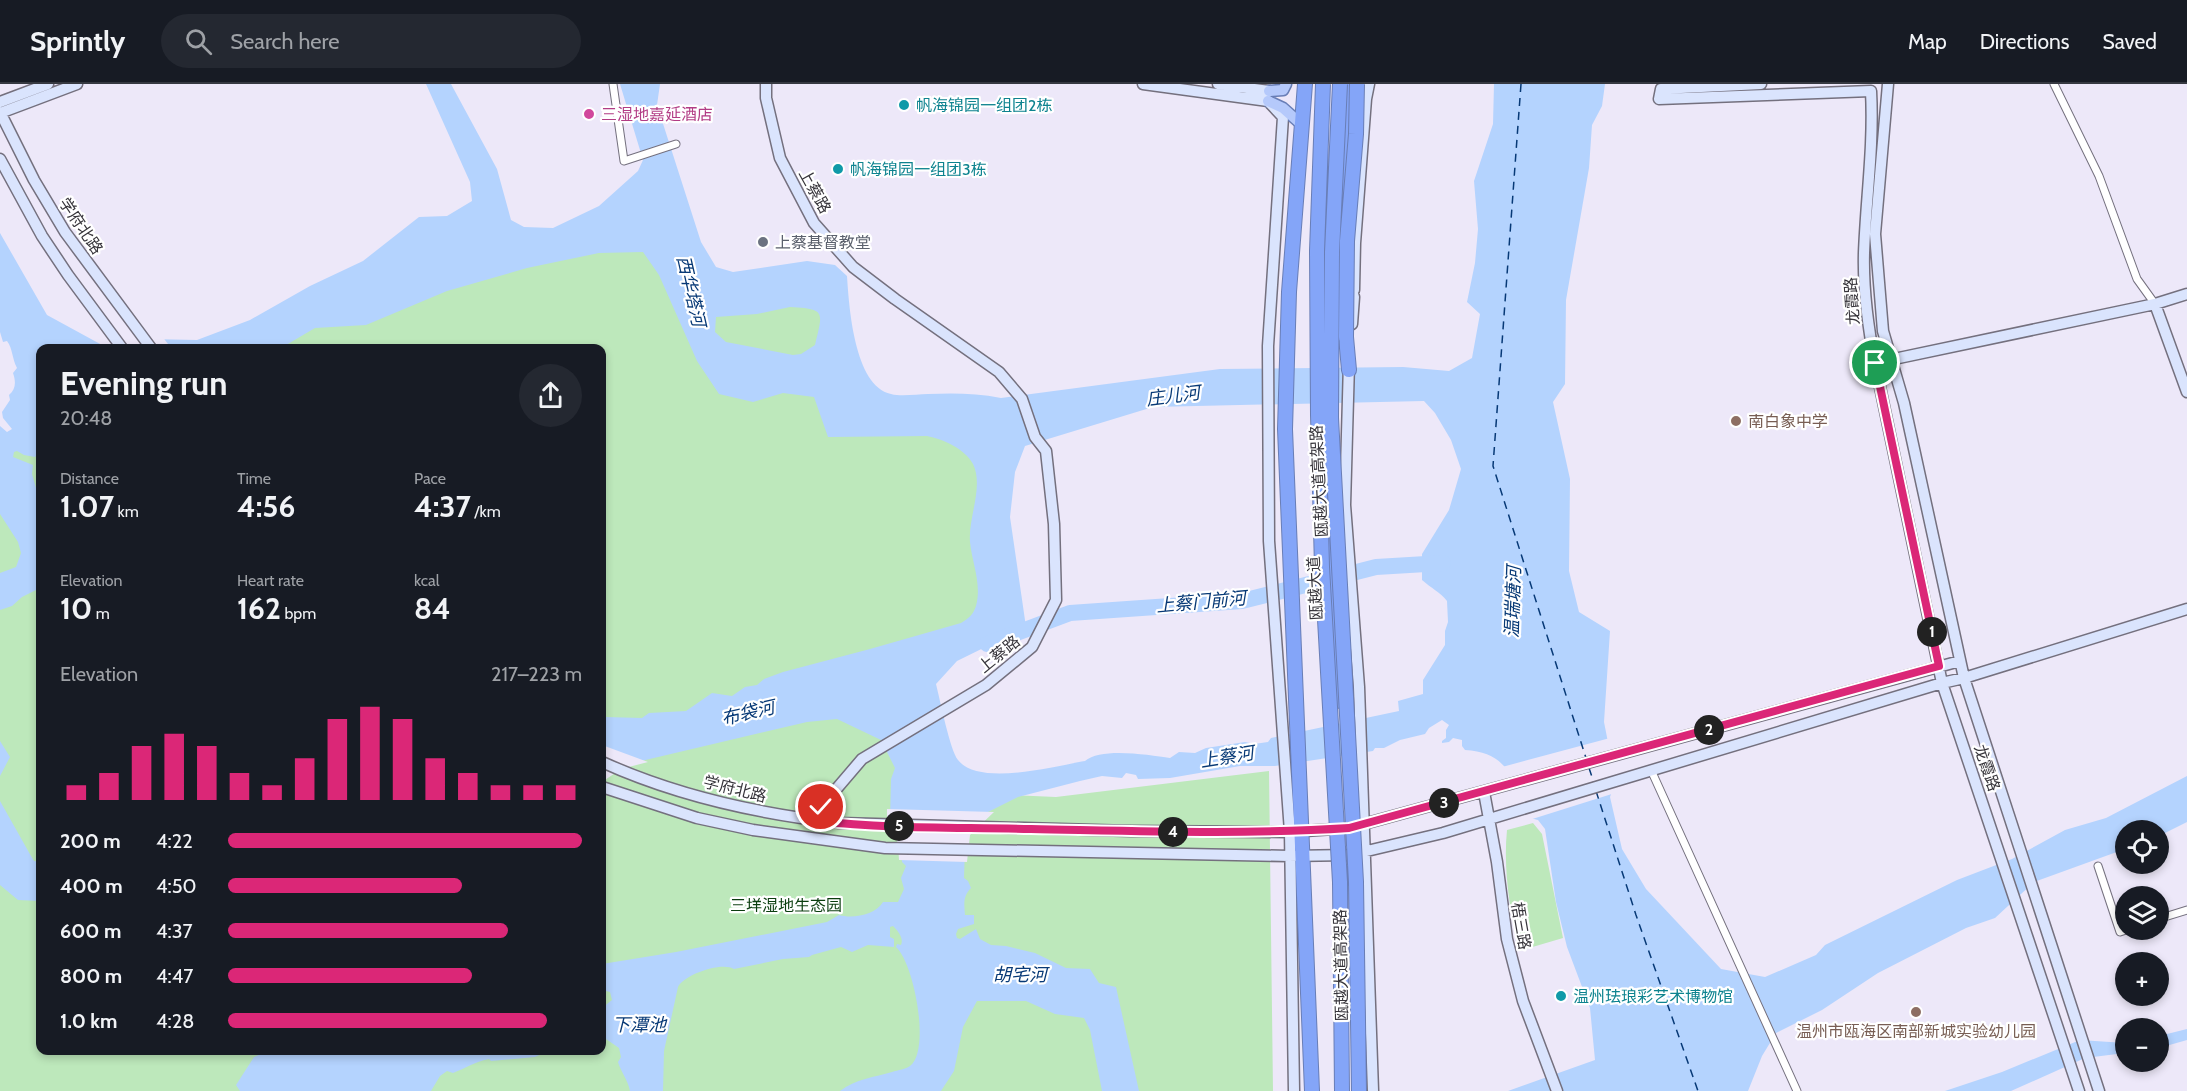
<!DOCTYPE html>
<html lang="en">
<head>
<meta charset="utf-8">
<style>
	:root { --surface:#171b24; --page:#242831; --text:#f1f3f6; --muted:#9ea1a6; --line:#363941; --accent:#db2777 }
	body { margin:0; font-family:Cabin,"Noto Sans SC",sans-serif; background:var(--page); color:var(--text); height:100vh; display:flex; flex-direction:column; font-size:22px; white-space:nowrap }
	* { box-sizing:border-box; margin:0 }
	p { font-size:20px; color:var(--muted) }
	.icon { flex:none; width:33px; height:33px; fill:none; stroke:currentColor; stroke-width:2; stroke-linecap:round; stroke-linejoin:round }
	.map { position:relative; flex:1; overflow:hidden }
	.panel { position:absolute; left:36px; top:260px; width:570px; height:711px; display:flex; flex-direction:column; background:var(--surface); border-radius:12px; box-shadow:0 3px 9px #0003 }
	.panel>* { flex:none }
	.buttons { position:absolute; left:2115px; top:736px; display:grid; gap:12px }
	.buttons a { display:grid; place-items:center; width:54px; height:54px; border-radius:50%; background:var(--surface); box-shadow:0 3px 9px #0003; font-size:30px }
	.pin { position:absolute; display:grid; place-items:center; width:51px; height:51px; color:#fff; margin:-26px; border:3px solid #fff; border-radius:50%; box-shadow:0 2px 6px #0007 }
	.km { position:absolute; width:30px; height:30px; margin:-15px; border-radius:50%; background:#222; color:#fff; font-size:16px; line-height:30px; text-align:center }
	.round { display:grid; place-items:center; flex:none; width:63px; height:63px; border-radius:32px; background:var(--page) }
	.summary { display:flex; align-items:center; justify-content:space-between; height:102px; padding:0 24px }
	h1 { font-size:33px; font-weight:700; line-height:45px }
	.stats { display:grid; grid-template-columns:repeat(3,1fr); gap:9px; height:102px; padding:6px 24px }
	.stats div { display:grid; align-content:center }
	.stats b { font-size:30px; font-weight:700 }
	.stats small { font-size:16px; font-weight:400 }
	.stats p { font-size:16px }
	.chart { height:168px; padding:12px 24px }
	.chart p { display:flex; justify-content:space-between }
	.chart svg { width:100%; height:108px; margin-top:6px; stroke:var(--accent); stroke-width:6 }
	ul { padding:0 24px; list-style:none; font-size:20px }
	li { display:grid; grid-template-columns:96px 72px 1fr; align-items:center; height:45px }
	li i { height:15px; border-radius:8px; background:var(--accent) }
	header { display:flex; align-items:center; gap:36px; box-sizing:border-box; height:84px; padding:0 30px; background:var(--surface); border-bottom:2px solid var(--line) }
	header strong { font-size:28px }
	nav { display:flex; gap:33px; margin-inline-start:auto; font-size:21px }
	.search { width:420px; height:54px; background:var(--page); display:flex; align-items:center; gap:15px; box-sizing:border-box; padding:0 21px; border-radius:33px; color:var(--muted); font-size:22px }
	.map>svg:first-child { display:block }
</style>
</head>
<body>
<header>
<strong>Sprintly</strong>
<div class="search"><svg class="icon" aria-label="search" viewBox="0 0 24 24"><circle cx="10" cy="10" r="6"/><path d="M15 15l6 6"/></svg>Search here</div>
<nav><a>Map</a><a>Directions</a><a>Saved</a></nav>
</header>
<div class="map">
<svg width="2187" height="1007" viewBox="0 0 2187 1007">
	<rect width="100%" height="100%" fill="#ede8f9"/>
	<path fill="#bde8bb" d="M634 129 699 199 821 206 869 324H985L1011 532 922 571 933 708 1056 713 1269 687 1273 1007H0V362L40 345V966H602V264H214Z
		M1533 739 1542 750 1563 854 1519 867C1510 828 1503 785 1507 746Z"/>
	<path fill="#b4d3fe" fill-rule="evenodd" d="M426 0H451L497 85 511 136 524 143 553 144 599 122 638 87 643 76 620 0H660L657 21 701 158 716 183 733 188 807 177 835 181 847 192C849 222 854 302 891 310 902 313 917 310 928 310 953 309 976 309 1001 314L1220 285 1403 283 1449 287 1472 274 1480 230 1467 218 1475 179 1478 145 1474 97 1493 40 1494 0H1605L1602 22 1592 41 1589 84 1566 216 1565 300 1553 318 1570 395 1569 487 1579 528 1610 547 1604 638 1615 694V699L1610 713 1622 765 1646 805 1721 885 1765 893 1816 871 1825 861 1957 796 2012 775 2065 746 2106 734 2187 692V738L2159 752 2158 747H2126L2125 765 2034 798 1995 834 1966 844 1878 889 1822 926 1776 949 1762 972 1748 1007H1508L1595 976 1590 924 1567 863 1556 818 1545 745 1538 736 1530 734C1514 699 1510 668 1465 666L1462 662V656L1453 654 1449 658 1442 659V657L1446 654V646L1449 641 1442 636 1429 644 1425 650 1400 656 1384 664H1375L1373 667 1275 682H1240L1170 694 1138 695 1136 691 1126 689 1122 694 1102 692 1080 697 1018 713 988 728 968 750 965 761 964 794 968 797 971 804C963 812 964 820 965 831H974V840L958 845 956 850 957 854 960 855 976 845 980 855 991 861 1006 862 1035 869 1066 884 1090 885 1099 899 1116 903 1139 1007H1102L1090 946 1084 934 1055 930 1026 917H977L963 943 954 987 941 1007H840C855 995 875 993 892 988 898 986 906 985 910 982 931 966 914 879 896 863L897 860 901 861C904 854 898 847 893 842L890 843V853L894 855V863L868 861 852 868 841 863 812 871 809 873 783 875 734 885C722 877 683 891 678 903L664 967 663 1007H630C628 996 621 988 618 978L621 973 619 964 606 955 602 956V924L612 916 610 908 602 906V880L676 868 827 838 839 831C853 835 875 831 883 818H898L904 805 901 794 906 782 902 778 901 758 890 736 891 695 895 684 881 656 837 635 807 638 620 682 602 695V631L605 633 642 634 649 629 686 627 712 609 732 612 745 603 757 601 764 595 783 588 870 565 961 539C969 534 973 531 976 522 982 500 972 479 970 458 968 433 984 403 973 380 965 365 943 355 927 352L828 353 814 313 783 309 753 318 719 310 697 277 659 191 643 168 599 169 527 184 447 207 366 241 315 244 281 264H40V366L35 373 24 371 17 367 14 368 13 373 33 381 32 390 40 418V504L22 513 12 522 0 526V489L16 483 21 469 18 458 0 430V342L7 348 12 345 3 334 2 328 10 316 9 311C16 305 16 298 13 289L17 284C12 275 13 265 7 257L3 258 0 248V149L47 231 102 261 147 255 197 256 250 236 310 202 363 177 419 133 447 132 472 117 470 98ZM790 223C826 225 823 227 815 261L801 270 793 271 726 258 715 248 716 233 757 230ZM1424 317 1435 329 1451 356 1461 385 1449 426 1422 470V496C1431 504 1440 508 1447 517L1448 538 1445 547V561L1423 596V610L1398 617 1399 627 1271 654 1268 658 1254 660 1245 658 1206 664 1195 669 1179 668 1170 674C1149 671 1101 663 1085 677 1055 682 979 703 958 676 950 666 940 616 936 600L957 577 1026 543 1010 433 1015 388 1025 362 1153 323Z
		M0 657 10 673 0 692Z
		M0 717 31 772 34 777 40 778V817L18 816 0 801Z
		M2187 945V956L2159 964V952Z
		M2080 956 2125 959V969L2085 974 2011 1007H1945L2002 988Z
		M270 966H333V968L337 966H550L535 973 491 977 489 975C474 978 466 984 453 989L447 987 440 992 431 1007H240L236 1001 254 973Z"/>
	<path fill="#ede8f9" d="M147 252H162L171 264H106L100 257Z
		M1610 654 1618 694 1615 709 1526 737 1519 733 1516 728 1504 686 1502 683Z
		M602 661 648 678 621 685 602 698Z
		M887 725 994 728 970 751 967 778 899 776 898 759 887 737Z"/>
	<g fill="none" stroke-linecap="round" stroke-linejoin="round">
		<path stroke="#b4d3fe" stroke-width="16" d="M987 560 1070 529 1242 517 1376 483 1443 479"/>
		<path stroke="#073976" stroke-width="1.5" stroke-dasharray="8 6" stroke-linecap="butt" d="M1521 0 1493 382 1586 674
			M1589 684 1594 699
			M1596 707 1636 831 1698 1007"/>
		<g stroke="#74707e" stroke-width="9">
			<path id="street" d="M613 0 624 77 676 60
				M2054 0 2099 92 2137 195 2155 220
				M1651 686 1797 1007
				M2098 782 2120 848 2126 846
				M2158 835 2187 826"/>
		</g>
		<g stroke="#74707e" stroke-width="13">
			<path id="secondary" d="M766 0V14L780 74 814 139 853 183 895 215 999 288 1022 315 1035 353 1046 367 1054 440 1056 516 1032 563 986 601 862 675 821 723 818 737
				M1143 0 1268 17 1283 33 1268 262 1269 457 1290 748 1294 1007
				M1218 0 1269 7
				M1761 0 1661 5 1659 15 1871 7C1874 61 1866 115 1864 169 1863 206 1868 243 1875 279L1942 599 2079 1007
				M1888 0 1875 150 1883 247 1904 319 1964 594 2099 1007
				M0 18 48 0
				M0 28 34 96 65 148 151 264
				M0 29 77 0
				M0 75 42 152 68 191 122 264
				M1350 199 1354 213 1352 240
				M1354 206 1355 159 1366 15 1369 0
				M2155 220 2187 308
				M1349 279 1345 421 1359 603 1373 1007
				M1875 279 2155 220 2187 210
				M602 678C677 712 759 730 840 739L1131 747 1290 748 1349 744 1960 577
				M602 703 697 734 753 746 885 764 1289 772 1350 771 1443 749 1942 599 1964 594 2187 525
				M1484 708 1497 778 1507 855 1523 917 1557 1007"/>
		</g>
		<g stroke="#697eb6" stroke-width="13">
			<path id="primary" d="M1269 7 1283 6 1286 0
				M1268 17 1283 24 1301 40"/>
		</g>
		<g stroke="#697eb6" stroke-width="16">
			<path id="highway" d="M1305 0 1289 208 1285 345 1312 1007
				M1337 204 1345 56 1351 0
				M1346 253 1349 286
				M1327 352 1326 373 1333 526 1340 617"/>
		</g>
		<use href="#street" stroke="#fff" stroke-width="7"/>
		<use href="#secondary" stroke="#dae4fd" stroke-width="10"/>
		<use href="#primary" stroke="#b5c9fb" stroke-width="10"/>
		<use href="#highway" stroke="#84a5f8" stroke-width="14"/>
		<g stroke="#697eb6" stroke-width="16" stroke-linecap="butt">
			<path id="highway-bridge" d="M1323 0 1317 167 1318 331 1322 483 1340 798 1342 1007
				M1340 0 1332 168 1331 334 1356 798 1359 1007
				M1346 253 1347 157 1356 50 1357 0"/>
		</g>
		<use href="#highway-bridge" stroke="#84a5f8" stroke-width="14"/>
	</g>
	<g fill="none" stroke-linecap="round" stroke-linejoin="round">
		<g stroke="#fff" stroke-width="12">
			<path id="route" d="M821 723 818 737C888 745 961 743 1031 745 1137 747 1244 751 1349 744L1939 582 1875 279"/>
		</g>
		<use href="#route" stroke="#db2777" stroke-width="8"/>
	</g>
	<g fill="#0f9aa8" stroke="#fff" stroke-width="2">
		<circle cx="904" cy="21" r="6"/>
		<circle cx="838" cy="85" r="6"/>
		<circle cx="1561" cy="912" r="6"/>
	</g>
	<circle fill="#d1479c" stroke="#fff" stroke-width="2" cx="589" cy="30" r="6"/>
	<circle fill="#6b7280" stroke="#fff" stroke-width="2" cx="763" cy="158" r="6"/>
	<g fill="#8d6e63" stroke="#fff" stroke-width="2">
		<circle cx="1736" cy="337" r="6"/>
		<circle cx="1916" cy="928" r="6"/>
	</g>
	<g text-anchor="middle" dominant-baseline="central" stroke-width="4.5" stroke-linejoin="round" paint-order="stroke">
		<g font-size="16" fill="#0d838f" stroke="#fff" text-anchor="start">
			<text x="916" y="21">帆海锦园一组团2栋</text>
			<text x="850" y="85">帆海锦园一组团3栋</text>
			<text x="1573" y="912">温州珐琅彩艺术博物馆</text>
		</g>
		<g font-size="16" fill="#b23c85" stroke="#fff" text-anchor="start">
			<text x="601" y="30">三湿地嘉延酒店</text>
		</g>
		<g font-size="16" fill="#37353b" stroke="#fff">
			<text transform="translate(815 107) rotate(61)">上蔡路</text>
			<text transform="translate(81 142) rotate(56)">学府北路</text>
			<text transform="translate(1852 217) rotate(-94)">龙霞路</text>
			<text transform="translate(1319 397) rotate(-93)">瓯越大道高架路</text>
			<text transform="translate(1315 504) rotate(-93)">瓯越大道</text>
			<text transform="translate(999 570) rotate(-39)">上蔡路</text>
			<text transform="translate(1987 684) rotate(71)">龙霞路</text>
			<text transform="translate(735 705) rotate(14)">学府北路</text>
			<text transform="translate(1521 842) rotate(80)">梧三路</text>
			<text transform="translate(1341 881) rotate(-91)">瓯越大道高架路</text>
		</g>
		<g font-size="16" fill="#5b616d" stroke="#fff" text-anchor="start">
			<text x="775" y="158">上蔡基督教堂</text>
		</g>
		<g font-size="16" fill="#785e54" stroke="#fff" text-anchor="start">
			<text x="1748" y="337">南白象中学</text>
			<text x="1916" y="947" text-anchor="middle">温州市瓯海区南部新城实验幼儿园</text>
		</g>
		<g font-size="16" fill="#0b3e0f" stroke="#fff">
			<text x="786" y="821">三垟湿地生态园</text>
		</g>
		<g font-size="18" font-style="italic" fill="#073976" stroke="#fff">
			<text transform="translate(691 207) rotate(77)">西华塔河</text>
			<text transform="translate(1173 312) rotate(-7)">庄儿河</text>
			<text transform="translate(1201 518) rotate(-5)">上蔡门前河</text>
			<text transform="translate(1513 518) rotate(-88)">温瑞塘河</text>
			<text transform="translate(748 629) rotate(-13)">布袋河</text>
			<text transform="translate(1227 673) rotate(-9)">上蔡河</text>
			<text x="1020" y="891">胡宅河</text>
			<text x="639" y="941">下潭池</text>
		</g>
	</g>
</svg>
<div class="buttons">
<a><svg class="icon" aria-label="locate" viewBox="0 0 24 24"><circle cx="12" cy="12" r="6"/><path d="M12 2v4M12 18v4M2 12h4M18 12h4"/></svg></a>
<a><svg class="icon" aria-label="layers" viewBox="0 0 24 24"><path d="M12 4l9 5-9 5-9-5zM3 14l9 5 9-5"/></svg></a>
<a>+</a>
<a>−</a>
</div>
<div class="pin" style="left:1875px;top:279px;background:#1e9e55"><svg class="icon" aria-label="arrive" viewBox="0 0 24 24"><path d="M6 21V4h12l-3 4 3 4H6"/></svg></div>
<div class="pin" style="left:821px;top:723px;background:#d93025"><svg class="icon" aria-label="check" viewBox="0 0 24 24"><path d="M5 12l5 5 9-10"/></svg></div>
<b class="km" style="left:1932px;top:548px">1</b>
<b class="km" style="left:1709px;top:646px">2</b>
<b class="km" style="left:1444px;top:719px">3</b>
<b class="km" style="left:1173px;top:748px">4</b>
<b class="km" style="left:899px;top:742px">5</b>
<section class="panel">
<div class="summary"><div><h1>Evening run</h1><p>20:48</p></div><a class="round"><svg class="icon" aria-label="share" viewBox="0 0 24 24"><path d="M12 15V3M7 8l5-5 5 5M5 13v7h14v-7"/></svg></a></div>
<div class="stats">
<div><p>Distance</p><b>1.07<small> km</small></b></div>
<div><p>Time</p><b>4:56</b></div>
<div><p>Pace</p><b>4:37<small> /km</small></b></div>
</div>
<div class="stats">
<div><p>Elevation</p><b>10<small> m</small></b></div>
<div><p>Heart rate</p><b>162<small> bpm</small></b></div>
<div><p>kcal</p><b>84</b></div>
</div>
<div class="chart"><p><span>Elevation</span>217–223 m</p>
<svg viewBox="0 0 160 44" preserveAspectRatio="none"><path d="M5 44V38M15 44V33M25 44V22M35 44V17M45 44V22M55 44V33M65 44V38M75 44V27M85 44V11M95 44V6M105 44V11M115 44V27M125 44V33M135 44V38M145 44V38M155 44V38"/></svg>
</div>
<ul>
<li><b>200 m</b>4:22<i style="width:100%"></i></li>
<li><b>400 m</b>4:50<i style="width:66%"></i></li>
<li><b>600 m</b>4:37<i style="width:79%"></i></li>
<li><b>800 m</b>4:47<i style="width:69%"></i></li>
<li><b>1.0 km</b>4:28<i style="width:90%"></i></li>
</ul>
</section>
</div>
</body>
</html>
